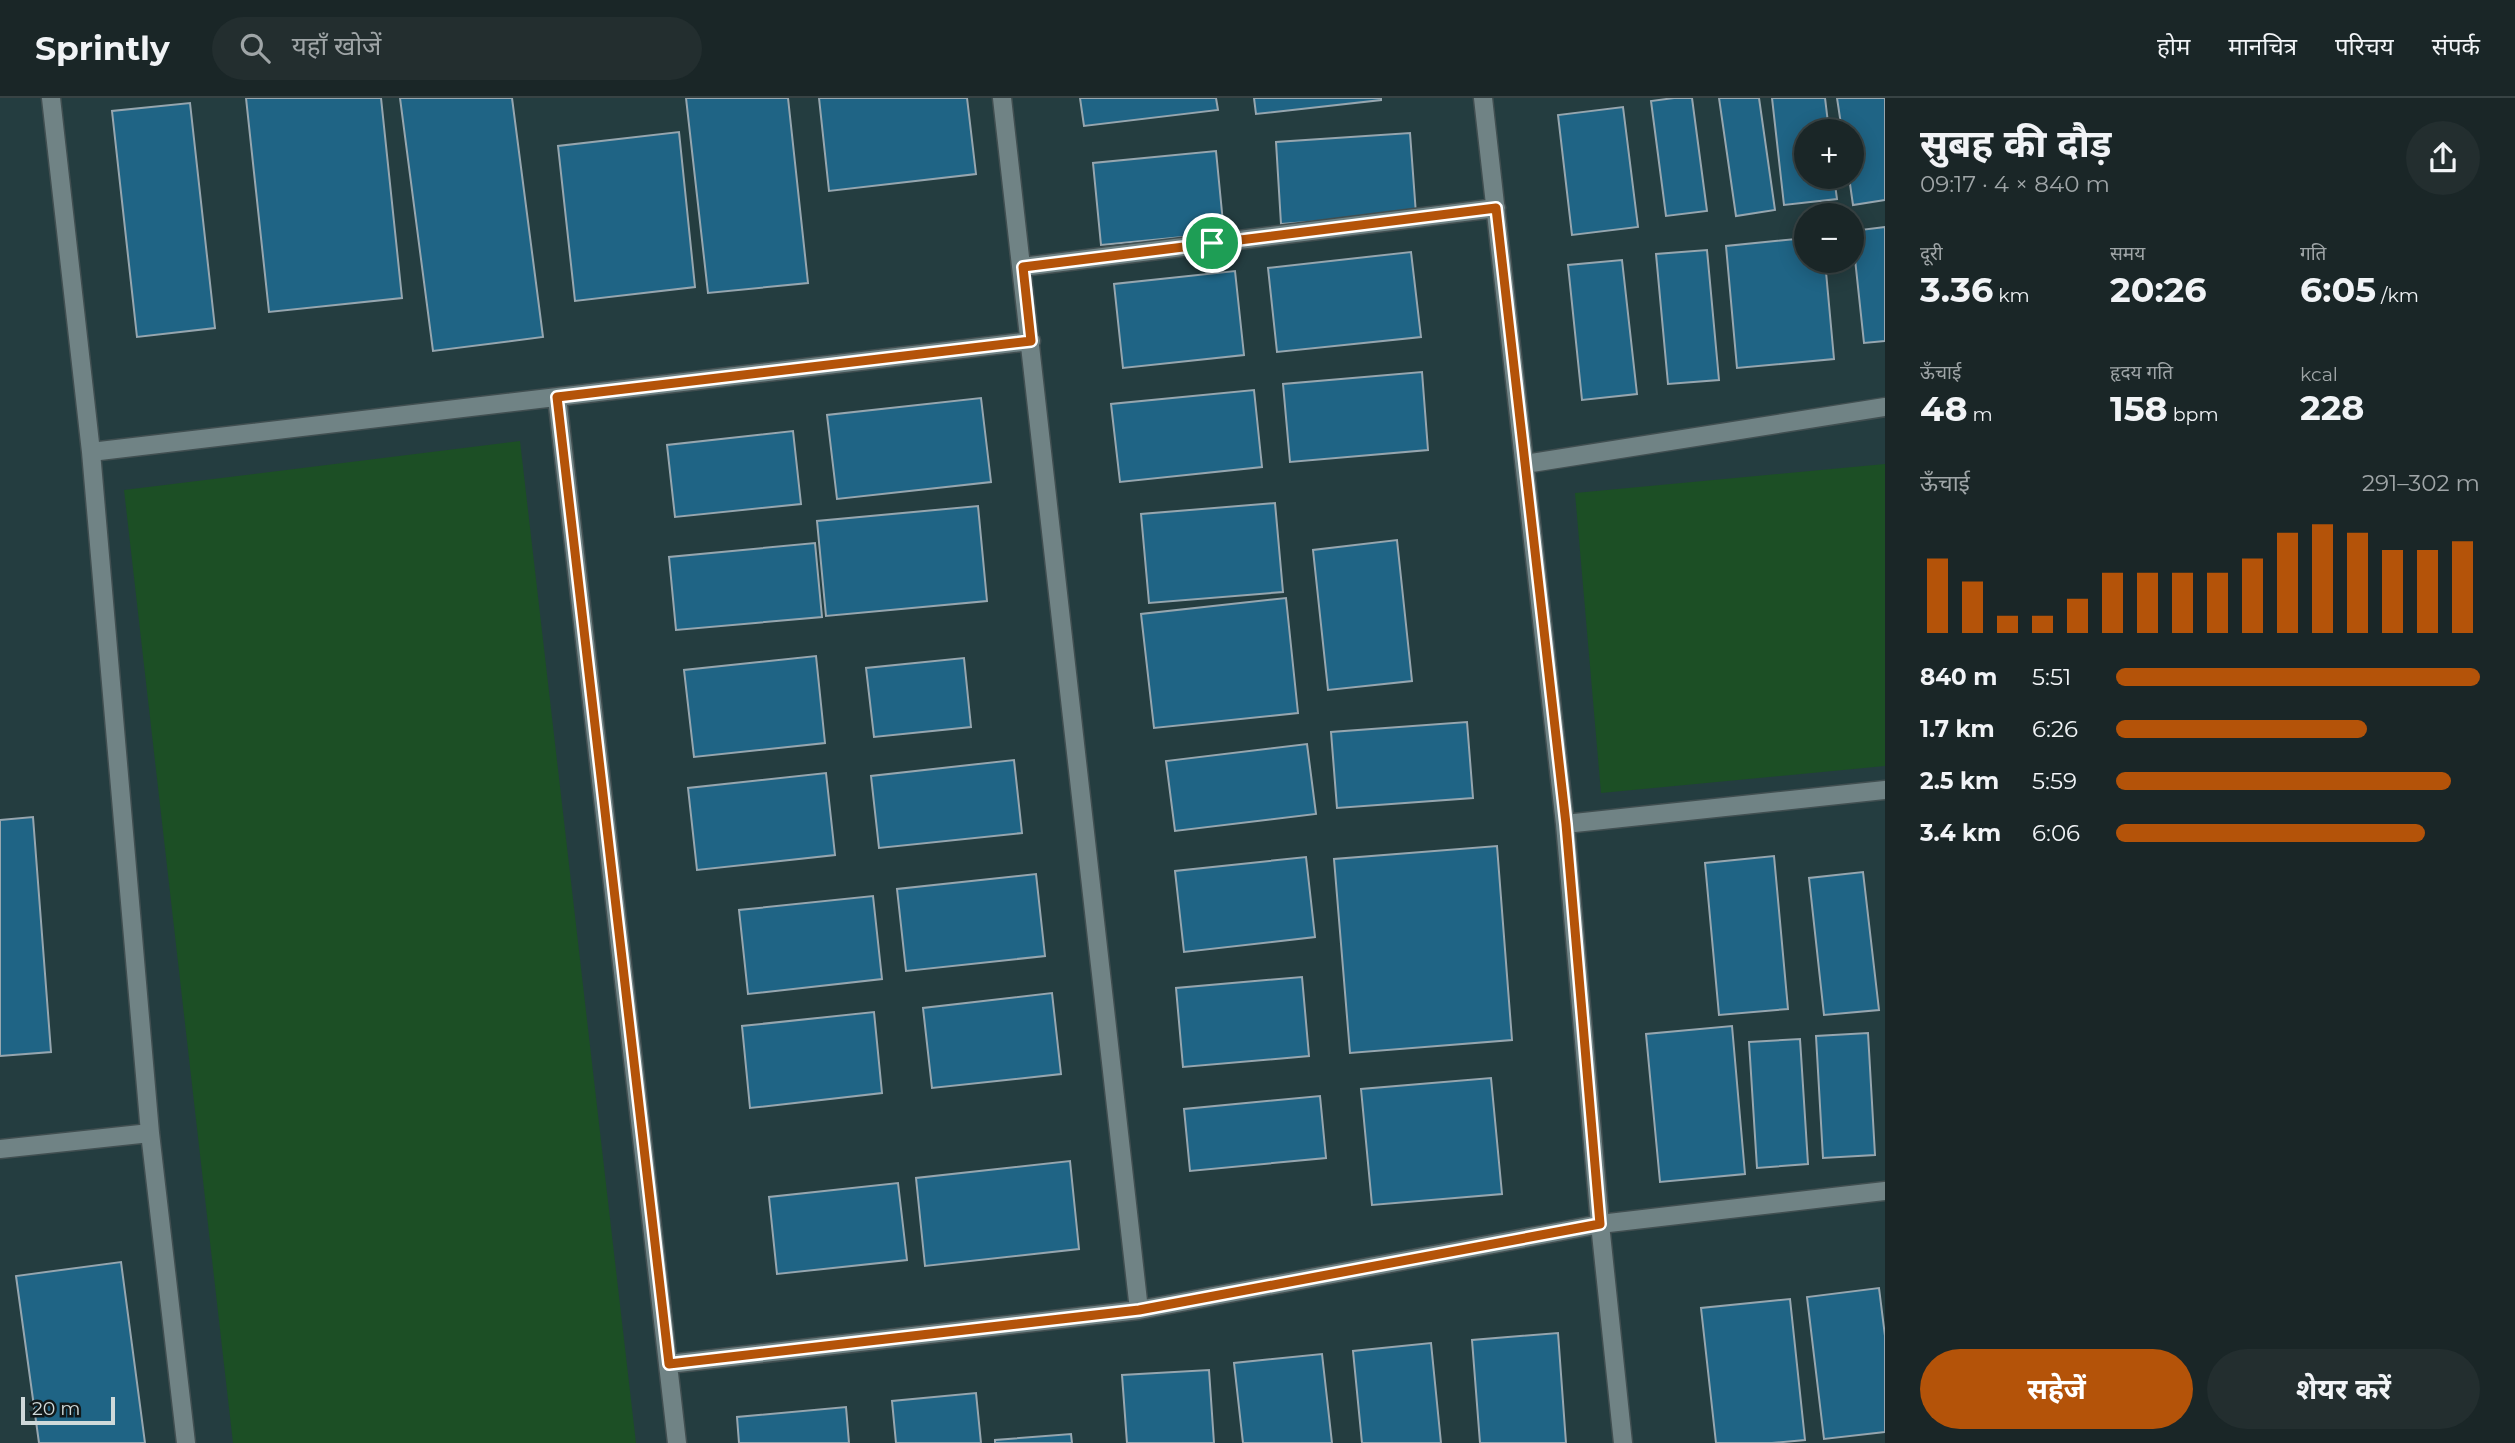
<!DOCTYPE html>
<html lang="hi">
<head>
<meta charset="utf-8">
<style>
	:root { --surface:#1a2627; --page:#232e2f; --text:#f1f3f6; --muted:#9fa5a7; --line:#384344; --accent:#b45309 }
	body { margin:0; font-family:Montserrat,"Noto Sans Devanagari",sans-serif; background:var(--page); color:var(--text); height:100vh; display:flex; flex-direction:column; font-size:26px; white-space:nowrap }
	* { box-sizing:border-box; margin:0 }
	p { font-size:23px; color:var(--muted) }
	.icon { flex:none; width:38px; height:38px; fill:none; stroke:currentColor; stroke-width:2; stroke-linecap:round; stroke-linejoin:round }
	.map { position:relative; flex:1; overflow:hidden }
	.side { display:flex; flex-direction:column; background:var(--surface); width:630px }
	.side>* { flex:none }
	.buttons { position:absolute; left:1794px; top:21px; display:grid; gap:14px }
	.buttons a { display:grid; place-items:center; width:70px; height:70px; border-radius:50%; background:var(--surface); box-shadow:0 4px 18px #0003,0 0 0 2px var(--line); font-size:35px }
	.scale { position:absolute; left:21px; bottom:18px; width:94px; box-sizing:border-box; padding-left:7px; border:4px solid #cfd9da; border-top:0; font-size:19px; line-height:24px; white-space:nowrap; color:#cfd9da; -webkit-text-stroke:5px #111819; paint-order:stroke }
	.pin { position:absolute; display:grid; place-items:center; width:60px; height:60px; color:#fff; margin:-30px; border:4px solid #fff; border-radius:50%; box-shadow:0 2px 7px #0007 }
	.round { display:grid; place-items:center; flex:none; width:74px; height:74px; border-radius:37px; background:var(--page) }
	.summary { display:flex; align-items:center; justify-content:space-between; height:119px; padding:0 35px }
	h1 { font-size:38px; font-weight:700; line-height:52px }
	.metrics { display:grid; grid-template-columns:repeat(3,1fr); gap:10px; height:119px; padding:7px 35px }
	.metrics div { display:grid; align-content:center }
	.metrics b { font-size:35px; font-weight:700 }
	.metrics small { font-size:19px; font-weight:400 }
	.metrics p { font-size:19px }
	.chart { height:196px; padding:14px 35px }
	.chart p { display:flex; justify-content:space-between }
	.chart svg { width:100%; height:126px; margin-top:7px; stroke:var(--accent); stroke-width:6 }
	.action { display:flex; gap:14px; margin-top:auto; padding:14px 35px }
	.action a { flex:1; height:80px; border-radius:42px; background:var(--accent); color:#fff; font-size:28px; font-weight:700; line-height:80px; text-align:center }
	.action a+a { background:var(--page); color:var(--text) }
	ul { padding:0 35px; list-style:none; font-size:23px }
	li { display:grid; grid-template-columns:112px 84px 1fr; align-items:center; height:52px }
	li i { height:18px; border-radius:9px; background:var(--accent) }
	header { display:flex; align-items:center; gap:42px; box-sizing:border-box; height:98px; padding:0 35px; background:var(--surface); border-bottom:2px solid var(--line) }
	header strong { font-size:33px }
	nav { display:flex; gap:38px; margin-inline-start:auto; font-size:24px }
	.search { width:490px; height:63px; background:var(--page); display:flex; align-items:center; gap:18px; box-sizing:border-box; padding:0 24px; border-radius:38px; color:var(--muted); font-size:26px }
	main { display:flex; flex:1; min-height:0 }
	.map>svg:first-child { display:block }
</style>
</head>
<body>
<header>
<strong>Sprintly</strong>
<div class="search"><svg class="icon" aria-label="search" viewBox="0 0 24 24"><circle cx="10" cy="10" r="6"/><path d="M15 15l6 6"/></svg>यहाँ खोजें</div>
<nav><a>होम</a><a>मानचित्र</a><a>परिचय</a><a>संपर्क</a></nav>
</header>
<main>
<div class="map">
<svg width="1885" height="1345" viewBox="0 0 1885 1345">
	<rect width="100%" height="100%" fill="#223234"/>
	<path fill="#243d40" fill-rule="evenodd" d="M0 0H1885V1345H0ZM1806 33H1852V79H1806ZM1806 117H1852V163H1806Z"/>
	<path fill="#1c4f25" d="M520 343 636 1345H233L124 392Z
		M1885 366V668L1601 695 1575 395Z"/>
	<path fill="#1f6485" stroke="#96a6af" stroke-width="2" d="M246 0H381L402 200 269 214Z
		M400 0H512L543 239 433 253Z
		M686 0H788L808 185 708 195Z
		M819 0H967L976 76 829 93Z
		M1080 0H1216L1218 12 1084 28Z
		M1254 0H1381V2L1256 16Z
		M1674 0H1692L1707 113 1666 118 1651 3Z
		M1719 0H1759L1775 112 1736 118Z
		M1772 0H1825L1829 33H1806V79H1834L1837 101 1784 107Z
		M1837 0H1885V102L1853 107 1849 79H1852V33H1842Z
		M190 5 215 230 137 239 112 13Z
		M1623 9 1638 129 1572 137 1558 17Z
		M679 34 695 189 575 203 558 48Z
		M1410 35 1416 116 1281 126 1276 44Z
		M1216 53 1224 135 1101 147 1093 65Z
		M1885 129V243L1864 245 1852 133Z
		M1806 140V163H1825L1834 261 1737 270 1726 148Z
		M1707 152 1719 282 1668 286 1656 156Z
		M1411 154 1421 239 1277 254 1268 170Z
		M1622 162 1637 296 1582 302 1568 167Z
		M1235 173 1244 257 1123 270 1114 186Z
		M1422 274 1428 352 1290 364 1283 286Z
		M1254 292 1262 369 1120 384 1111 306Z
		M981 300 991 384 837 401 827 317Z
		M793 333 801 406 675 419 667 347Z
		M1275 405 1283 494 1149 505 1141 416Z
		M978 408 987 503 826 518 817 423Z
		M1397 442 1412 583 1328 592 1313 452Z
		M815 445 822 519 676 532 669 459Z
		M1286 500 1298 615 1154 630 1141 516Z
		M816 558 825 645 694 659 684 572Z
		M964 560 971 629 874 639 866 570Z
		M1467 624 1473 700 1337 710 1331 634Z
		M1307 646 1316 716 1175 733 1166 663Z
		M1014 662 1022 735 879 750 871 678Z
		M826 675 835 757 697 772 688 690Z
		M33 719 51 954 0 958V722Z
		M1497 748 1512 942 1350 955 1334 761Z
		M1774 758 1788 911 1719 917 1705 765Z
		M1306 759 1315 839 1184 854 1175 773Z
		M1863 774 1879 912 1824 917 1809 780Z
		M1036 776 1045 858 906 873 897 791Z
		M873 798 882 881 748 896 739 812Z
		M1302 879 1309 958 1183 969 1176 890Z
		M1052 895 1061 976 932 990 923 910Z
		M874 914 882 995 750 1010 742 928Z
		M1732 928 1745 1076 1660 1084 1646 936Z
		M1868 935 1875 1057 1823 1060 1816 938Z
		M1800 941 1808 1066 1757 1070 1749 944Z
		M1491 980 1502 1096 1372 1107 1361 991Z
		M1320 998 1326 1060 1190 1073 1184 1011Z
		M1070 1063 1079 1151 925 1168 916 1080Z
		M898 1085 907 1162 777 1176 769 1099Z
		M121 1164 145 1345H39L16 1178Z
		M1879 1190 1885 1238V1334L1824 1341 1807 1199Z
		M1790 1201 1805 1342 1772 1345H1716L1701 1210Z
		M1558 1235 1566 1345H1480L1472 1242Z
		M1431 1245 1441 1345H1362L1353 1253Z
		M1322 1256 1332 1345H1243L1234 1265Z
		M1209 1272 1214 1345H1127L1122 1277Z
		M976 1295 981 1345H896L892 1303Z
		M846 1309 849 1345H739L737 1319Z
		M1071 1336 1072 1345H995V1342Z"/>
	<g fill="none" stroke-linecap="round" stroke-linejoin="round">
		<g stroke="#414f51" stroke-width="21">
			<path id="minor" d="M51 0 91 354 150 1035 186 1345
				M1002 0 1139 1212
				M1483 0 1565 726 1600 1126 1623 1345
				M1022 169 1496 110
				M557 299 677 1345
				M91 354 1031 243
				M1525 366 1885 309
				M1565 726 1885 692
				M0 1051 150 1035
				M669 1266 1139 1212 1600 1126 1885 1093"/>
		</g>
		<use href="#minor" stroke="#708385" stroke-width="18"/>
	</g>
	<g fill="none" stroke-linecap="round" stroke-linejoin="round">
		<g stroke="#fff" stroke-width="14">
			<path id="route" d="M1496 110 1566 726 1600 1126 1139 1212 669 1266 557 299 1031 243 1023 169Z"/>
		</g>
		<use href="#route" stroke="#b45309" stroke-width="9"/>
	</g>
</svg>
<div class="buttons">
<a>+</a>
<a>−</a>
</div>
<div class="scale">20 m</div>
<div class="pin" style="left:1212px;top:145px;background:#1e9e55"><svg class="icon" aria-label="arrive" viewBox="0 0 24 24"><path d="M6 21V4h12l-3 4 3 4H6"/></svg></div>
</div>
<section class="side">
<div class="summary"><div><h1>सुबह की दौड़</h1><p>09:17 · 4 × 840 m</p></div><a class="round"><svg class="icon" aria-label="share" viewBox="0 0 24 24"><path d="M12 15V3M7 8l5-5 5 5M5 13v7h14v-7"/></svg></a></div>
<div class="metrics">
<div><p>दूरी</p><b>3.36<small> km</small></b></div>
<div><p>समय</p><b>20:26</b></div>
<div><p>गति</p><b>6:05<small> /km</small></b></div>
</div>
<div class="metrics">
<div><p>ऊँचाई</p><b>48<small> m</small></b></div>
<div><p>हृदय गति</p><b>158<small> bpm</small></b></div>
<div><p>kcal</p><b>228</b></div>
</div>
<div class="chart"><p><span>ऊँचाई</span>291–302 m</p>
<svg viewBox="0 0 160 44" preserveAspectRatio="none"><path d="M5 44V18M15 44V26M25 44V38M35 44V38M45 44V32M55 44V23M65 44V23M75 44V23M85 44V23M95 44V18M105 44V9M115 44V6M125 44V9M135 44V15M145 44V15M155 44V12"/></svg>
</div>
<ul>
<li><b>840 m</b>5:51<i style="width:100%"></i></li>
<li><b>1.7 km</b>6:26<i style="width:69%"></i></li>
<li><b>2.5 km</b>5:59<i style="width:92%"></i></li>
<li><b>3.4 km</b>6:06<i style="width:85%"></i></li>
</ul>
<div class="action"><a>सहेजें</a><a>शेयर करें</a></div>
</section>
</main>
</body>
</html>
